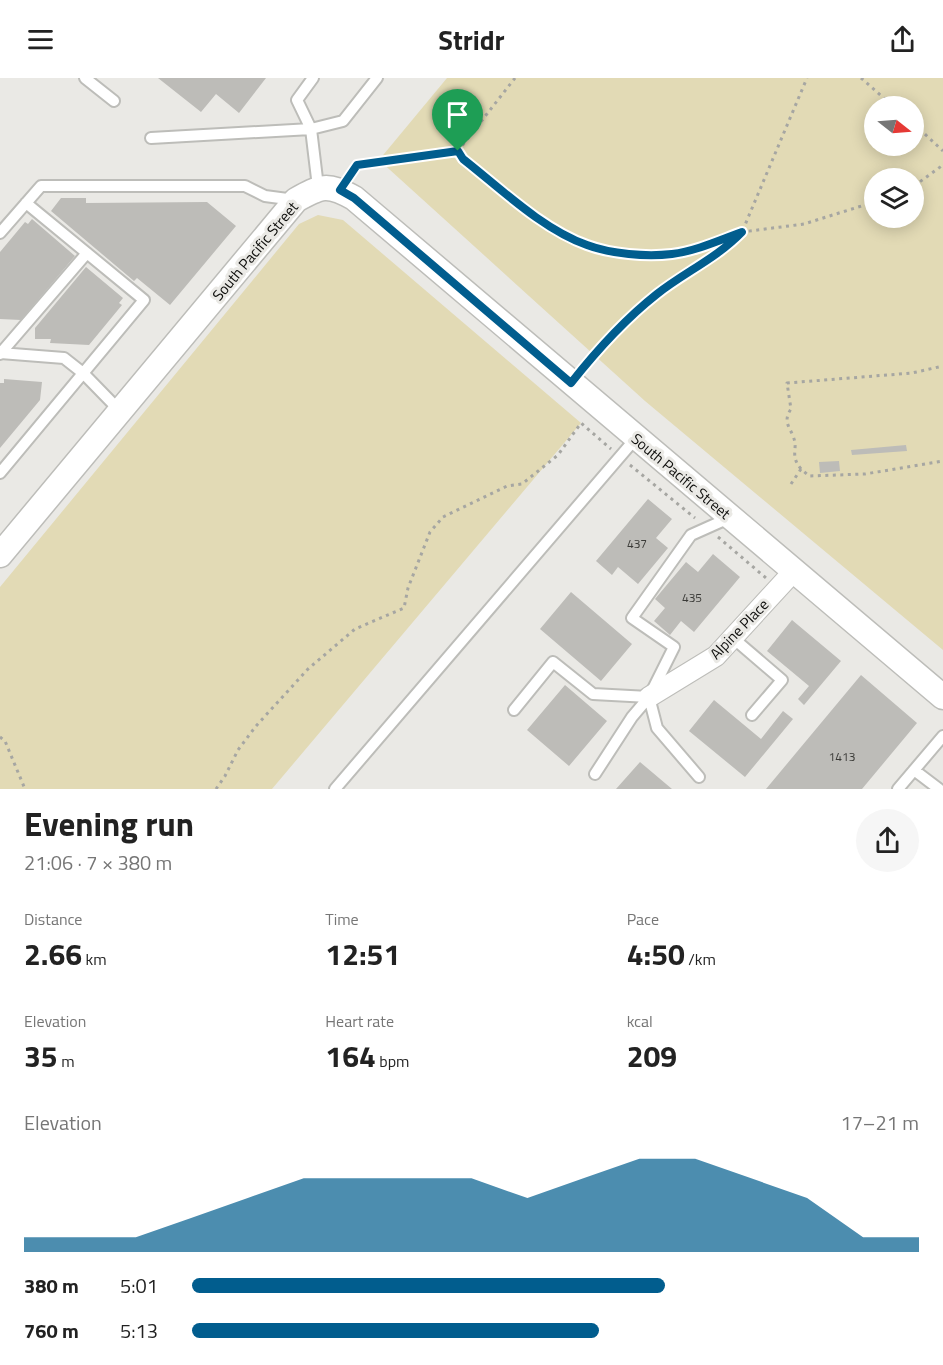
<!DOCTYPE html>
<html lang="en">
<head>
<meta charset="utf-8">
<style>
	:root { --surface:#fff; --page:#f6f6f6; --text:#222; --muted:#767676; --accent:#015d8e }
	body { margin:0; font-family:"Titillium Web",sans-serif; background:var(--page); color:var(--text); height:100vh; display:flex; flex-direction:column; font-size:22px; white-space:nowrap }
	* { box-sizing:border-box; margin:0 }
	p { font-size:20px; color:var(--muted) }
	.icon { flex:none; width:33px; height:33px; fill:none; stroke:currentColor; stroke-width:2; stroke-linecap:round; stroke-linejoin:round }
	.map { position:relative; height:711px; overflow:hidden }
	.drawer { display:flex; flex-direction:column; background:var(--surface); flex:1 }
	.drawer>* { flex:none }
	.needle { width:39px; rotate:107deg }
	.tools { position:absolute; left:864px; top:18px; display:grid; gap:12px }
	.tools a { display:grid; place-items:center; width:60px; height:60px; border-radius:50%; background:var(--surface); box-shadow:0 3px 15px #0003; font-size:30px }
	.pin { position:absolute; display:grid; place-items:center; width:51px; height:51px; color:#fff; margin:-62px -26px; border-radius:50% 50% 50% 0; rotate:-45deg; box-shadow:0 0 6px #0007 }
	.pin .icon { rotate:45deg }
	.round { display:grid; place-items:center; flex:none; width:63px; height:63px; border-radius:32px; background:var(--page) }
	.headline { display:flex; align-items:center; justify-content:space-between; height:102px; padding:0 24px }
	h1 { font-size:33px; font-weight:700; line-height:45px }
	.metrics { display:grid; grid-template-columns:repeat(3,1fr); gap:9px; height:102px; padding:6px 24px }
	.metrics div { display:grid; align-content:center }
	.metrics b { font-size:30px; font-weight:700 }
	.metrics small { font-size:16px; font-weight:400 }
	.metrics p { font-size:16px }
	.chart { height:168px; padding:12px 24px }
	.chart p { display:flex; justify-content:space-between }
	.chart svg { width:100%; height:108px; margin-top:6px; fill:var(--accent); opacity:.7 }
	ul { padding:0 24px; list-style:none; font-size:20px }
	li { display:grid; grid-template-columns:96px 72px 1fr; align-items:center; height:45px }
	li i { height:15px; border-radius:8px; background:var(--accent) }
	header { display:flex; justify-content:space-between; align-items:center; height:78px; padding:0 24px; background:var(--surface); font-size:27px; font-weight:700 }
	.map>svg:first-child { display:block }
</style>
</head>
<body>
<header><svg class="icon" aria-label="menu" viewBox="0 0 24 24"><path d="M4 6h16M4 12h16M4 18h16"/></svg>Stridr<svg class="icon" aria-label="share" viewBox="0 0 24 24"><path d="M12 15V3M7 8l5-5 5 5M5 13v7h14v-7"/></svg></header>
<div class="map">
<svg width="943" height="711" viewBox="0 0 943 711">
	<rect width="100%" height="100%" fill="#eae9e5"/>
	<path fill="#e2dab5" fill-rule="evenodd" d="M447 0H943V572L645 323 379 82ZM874 28H914V68H874ZM874 100H914V140H874Z
		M318 137 343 142 581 345 272 711H0V509L299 146Z"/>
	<path fill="#bdbcb8" d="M158 0H266L239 35 216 16 201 34Z
		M61 120H86V125L207 124 236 148 170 227 137 200 134 203 51 133Z
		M32 141 75 178 21 242 0 241V174L25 144 28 146Z
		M86 189 123 220 119 225 122 227 89 267 50 265 51 261H35V250Z
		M4 301 42 304 40 322 0 370V305H4Z
		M906 367 907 373 852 377 851 372Z
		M839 383 840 393 820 395 819 384Z
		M648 421 672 441 656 460 668 470 638 506 618 489 612 497 596 483Z
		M713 476 740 499 694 554 681 543 670 557 654 543 665 530 655 521 686 484 698 494Z
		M571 514 632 566 601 603 540 551Z
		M792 542 841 583 804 627 798 621 809 608 767 573Z
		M861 597 917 645 862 711H766Z
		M565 607 607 643 569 688 527 652Z
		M714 622 761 661 783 633 793 641 745 699 689 653Z
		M640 684 672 711H616Z"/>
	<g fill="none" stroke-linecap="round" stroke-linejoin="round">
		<g stroke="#bdbdb9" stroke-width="14">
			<path id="service" d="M85 0 114 23
				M313 0 297 22 311 51 343 43 377 0
				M151 60 311 51 318 109
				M0 155 41 108H245L265 118 295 122
				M0 275 64 280 83 295 120 333
				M0 276 87 175
				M0 395 144 222 26 125
				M733 560 782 602 752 637
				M649 619 657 650 699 699
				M514 632 553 584 593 616 649 619
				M914 692 939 711
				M595 696 632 639 649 619 674 569 632 540 691 457 729 440
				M335 711 636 360
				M898 711 943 658"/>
		</g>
		<g stroke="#bdbdb9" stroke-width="22">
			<path id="minor" d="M649 619 716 578 793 494"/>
		</g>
		<g stroke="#bdbdb9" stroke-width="27">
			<path id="tertiary" d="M0 477 296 122C321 108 327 105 354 120L943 619"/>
		</g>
		<path stroke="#a6a6a2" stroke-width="3" stroke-dasharray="3 4.5" stroke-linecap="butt" d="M861 0 893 28
			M914 46 943 73
			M458 73 463 81C500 110 542 150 587 167 611 176 646 179 672 176 696 173 720 162 742 154L807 0
			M351 96 357 87 458 73 515 0
			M914 108 943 87
			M583 290 620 247 657 215 726 170 742 154 804 146 874 124
			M630 387 695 440
			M801 391C789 376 799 372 793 358 789 348 783 343 791 331L787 305 912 295 943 288
			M791 406 801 391 809 398 865 396 943 383
			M718 459 766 500
			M0 659 5 663 25 711
			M216 711 225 698 238 672 256 648 308 591 355 551 404 530 408 510 430 454 443 439 507 408 522 406 558 377 581 345 611 371"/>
		<use href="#service" stroke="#fff" stroke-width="10"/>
		<use href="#minor" stroke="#fff" stroke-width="20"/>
		<use href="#tertiary" stroke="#fff" stroke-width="24"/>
	</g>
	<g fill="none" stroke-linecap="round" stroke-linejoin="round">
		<g stroke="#fff" stroke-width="12">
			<path id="route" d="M458 73 463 81C500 110 542 151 587 167 611 176 646 179 672 176 696 173 720 162 742 154 717 180 685 194 657 216 624 242 597 272 571 305L354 120 340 112 357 87Z"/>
		</g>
		<use href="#route" stroke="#015d8e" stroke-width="8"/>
	</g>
	<g text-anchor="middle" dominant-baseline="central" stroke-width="6" stroke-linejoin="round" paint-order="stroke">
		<g font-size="12" fill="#3a3a37">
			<text x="637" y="465">437</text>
			<text x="692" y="519">435</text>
			<text x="842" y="678">1413</text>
		</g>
		<g font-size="15" fill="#0e0e0c" stroke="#eae9e5">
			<text transform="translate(255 173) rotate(-50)">South Pacific Street</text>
			<text transform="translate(681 398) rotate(40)">South Pacific Street</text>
			<text transform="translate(739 551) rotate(-46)">Alpine Place</text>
		</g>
	</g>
</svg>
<div class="tools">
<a><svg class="needle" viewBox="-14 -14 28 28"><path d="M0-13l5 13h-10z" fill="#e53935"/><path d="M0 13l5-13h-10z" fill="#767676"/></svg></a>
<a><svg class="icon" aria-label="layers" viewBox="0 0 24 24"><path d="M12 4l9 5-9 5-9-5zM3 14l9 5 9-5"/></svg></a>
</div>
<div class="pin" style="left:458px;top:73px;background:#1e9e55"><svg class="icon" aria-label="arrive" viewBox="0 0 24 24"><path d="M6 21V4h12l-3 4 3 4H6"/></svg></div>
</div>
<section class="drawer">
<div class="headline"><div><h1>Evening run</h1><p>21:06 · 7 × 380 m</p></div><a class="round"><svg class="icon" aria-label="share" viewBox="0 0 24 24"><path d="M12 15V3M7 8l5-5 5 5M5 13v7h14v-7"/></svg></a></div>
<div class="metrics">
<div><p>Distance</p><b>2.66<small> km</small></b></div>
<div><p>Time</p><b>12:51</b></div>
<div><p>Pace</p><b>4:50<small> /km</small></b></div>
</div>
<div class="metrics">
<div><p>Elevation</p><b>35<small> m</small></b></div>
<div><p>Heart rate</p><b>164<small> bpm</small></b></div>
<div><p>kcal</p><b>209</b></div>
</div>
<div class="chart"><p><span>Elevation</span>17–21 m</p>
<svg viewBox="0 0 160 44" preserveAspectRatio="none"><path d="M0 44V38L10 38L20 38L30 30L40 22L50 14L60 14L70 14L80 14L90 22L100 14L110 6L120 6L130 14L140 22L150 38L160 38V44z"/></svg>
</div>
<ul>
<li><b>380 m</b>5:01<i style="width:65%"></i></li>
<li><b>760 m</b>5:13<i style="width:56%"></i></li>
</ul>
</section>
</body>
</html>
